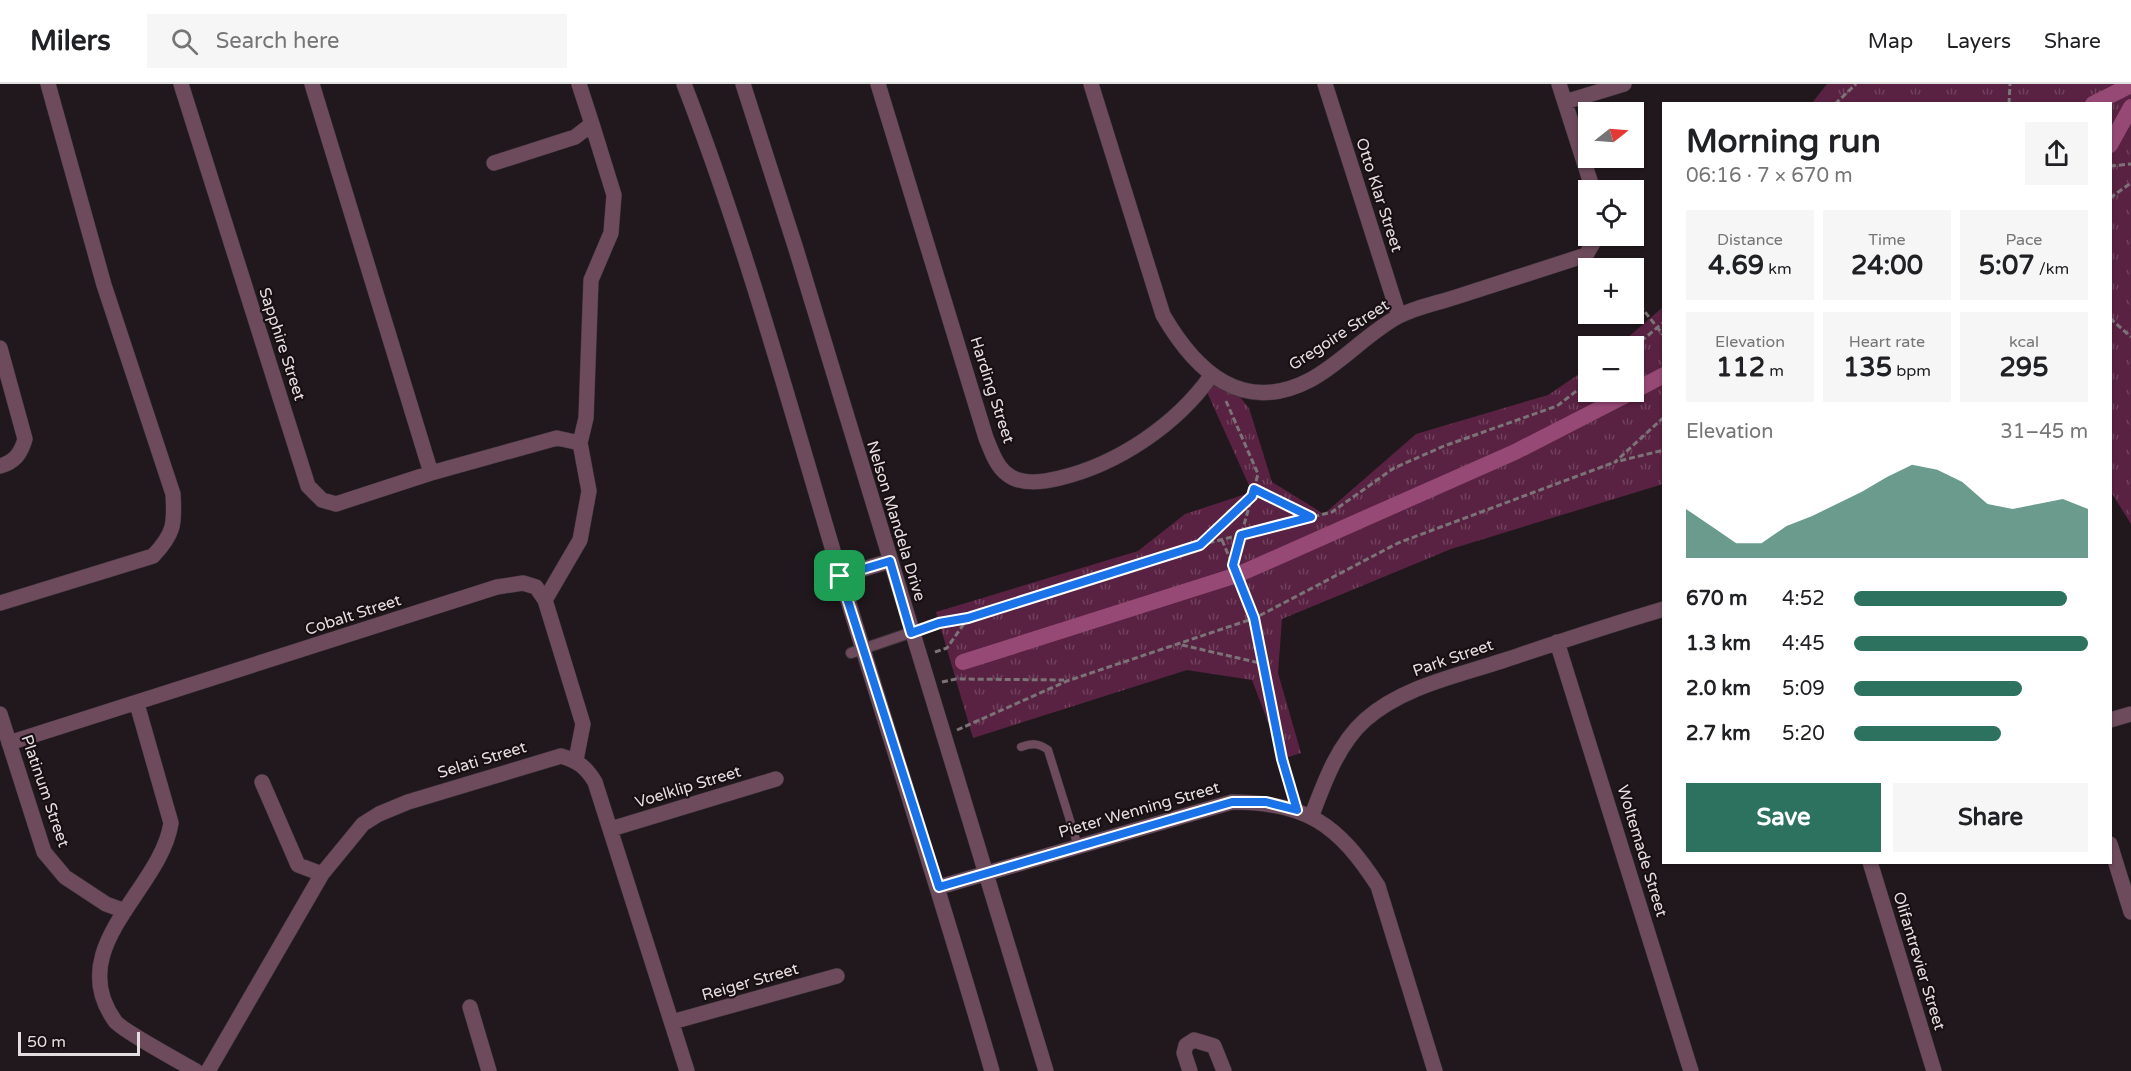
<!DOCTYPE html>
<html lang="en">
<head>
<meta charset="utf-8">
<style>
	:root { --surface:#fff; --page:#f6f6f6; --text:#202124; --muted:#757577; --line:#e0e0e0; --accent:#2d725e }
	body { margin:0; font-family:"Varela Round",sans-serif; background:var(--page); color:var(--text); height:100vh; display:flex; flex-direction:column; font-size:22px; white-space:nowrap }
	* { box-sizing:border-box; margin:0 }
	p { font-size:20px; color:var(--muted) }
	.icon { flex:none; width:33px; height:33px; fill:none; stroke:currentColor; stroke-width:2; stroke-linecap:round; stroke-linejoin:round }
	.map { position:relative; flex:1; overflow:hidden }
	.drawer { position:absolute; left:1662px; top:18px; width:450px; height:762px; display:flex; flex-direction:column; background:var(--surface); border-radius:0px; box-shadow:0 2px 4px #0004 }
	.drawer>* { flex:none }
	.needle { width:39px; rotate:73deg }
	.controls { position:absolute; left:1578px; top:18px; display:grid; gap:12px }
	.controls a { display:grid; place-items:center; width:66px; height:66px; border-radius:0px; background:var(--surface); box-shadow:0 2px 4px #0004; font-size:30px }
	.scale { position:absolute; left:18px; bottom:15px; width:122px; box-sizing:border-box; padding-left:6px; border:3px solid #e5dee1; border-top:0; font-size:16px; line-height:21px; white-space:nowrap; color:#e5dee1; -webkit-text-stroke:4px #180f13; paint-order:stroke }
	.pin { position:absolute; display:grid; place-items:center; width:51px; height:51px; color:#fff; margin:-26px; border-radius:12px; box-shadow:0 3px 9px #0006 }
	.round { display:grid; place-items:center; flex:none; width:63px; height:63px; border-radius:0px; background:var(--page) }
	.head { display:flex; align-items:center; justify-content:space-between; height:102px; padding:0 24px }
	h1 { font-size:33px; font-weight:800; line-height:45px }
	.stats { display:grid; grid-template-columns:repeat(3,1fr); gap:9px; height:102px; padding:6px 24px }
	.stats div { display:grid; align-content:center; border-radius:0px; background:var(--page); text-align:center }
	.stats b { font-size:26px; font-weight:800 }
	.stats small { font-size:16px; font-weight:400 }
	.stats p { font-size:16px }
	.chart { height:168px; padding:12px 24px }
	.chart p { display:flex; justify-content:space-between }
	.chart svg { width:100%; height:108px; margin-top:6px; fill:var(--accent); opacity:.7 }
	.button { display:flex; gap:12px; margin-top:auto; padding:12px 24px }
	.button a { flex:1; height:69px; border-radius:0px; background:var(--accent); color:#fff; font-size:24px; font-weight:800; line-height:69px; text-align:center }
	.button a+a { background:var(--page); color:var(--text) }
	ul { padding:0 24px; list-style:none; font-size:20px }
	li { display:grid; grid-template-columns:96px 72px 1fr; align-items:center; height:45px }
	li i { height:15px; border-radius:8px; background:var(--accent) }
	header { display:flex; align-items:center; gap:36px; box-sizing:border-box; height:84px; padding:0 30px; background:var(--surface); border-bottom:2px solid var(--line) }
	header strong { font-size:28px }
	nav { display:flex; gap:33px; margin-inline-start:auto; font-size:21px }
	.search { width:420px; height:54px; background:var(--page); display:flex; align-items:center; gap:15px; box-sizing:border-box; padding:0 21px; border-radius:0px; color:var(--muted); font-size:22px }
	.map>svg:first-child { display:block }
</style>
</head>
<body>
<header>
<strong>Milers</strong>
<div class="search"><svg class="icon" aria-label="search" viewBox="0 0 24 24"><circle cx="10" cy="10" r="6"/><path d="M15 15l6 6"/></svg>Search here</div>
<nav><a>Map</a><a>Layers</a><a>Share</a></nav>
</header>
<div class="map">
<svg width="2131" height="987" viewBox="0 0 2131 987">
	<defs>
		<pattern id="grass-tufts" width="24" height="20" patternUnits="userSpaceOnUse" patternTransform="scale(1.5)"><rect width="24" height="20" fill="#592242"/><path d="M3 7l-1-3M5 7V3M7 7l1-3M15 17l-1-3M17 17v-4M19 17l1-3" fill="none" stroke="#71425d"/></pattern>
	</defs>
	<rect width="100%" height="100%" fill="#21181d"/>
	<path fill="url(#grass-tufts)" d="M1827 0H2131V440L2111 408 2110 20 1812 19Z
		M1663 223V400L1451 465 1282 535 1278 589 1301 669 1282 675 1252 596 1187 586 973 654 936 528 1138 467 1185 430 1252 408 1206 306 1226 296 1249 324 1272 398 1324 430 1416 350 1548 311 1588 284V308H1634V262H1618Z"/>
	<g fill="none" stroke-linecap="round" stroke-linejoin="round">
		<path stroke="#974976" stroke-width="16" d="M2093 20 2131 1
			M2110 61 2131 23
			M1634 307 1664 291
			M963 578 1237 491 1515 368 1632 308"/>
		<g stroke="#3c3438" stroke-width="9">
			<path id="service" d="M1021 663C1032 659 1039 659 1048 666L1078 762"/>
		</g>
		<g stroke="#3c3438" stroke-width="12">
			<path id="pedestrian" d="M851 569 939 539"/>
		</g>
		<g stroke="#3c3438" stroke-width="16">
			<path id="minor" d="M181 0 308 402 322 416 336 420 431 389 557 354 580 359
				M312 0 431 389
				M878 0 986 354C991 366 996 382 1007 390 1021 402 1044 398 1060 394 1118 380 1176 341 1211 292
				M1091 0 1163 231C1196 288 1243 331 1310 296 1342 279 1367 249 1399 232 1416 223 1438 219 1456 213 1499 199 1543 185 1586 171L1597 152
				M1325 0 1399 232
				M1559 0 1593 106
				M1565 18 1624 0
				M494 79 575 53 592 40 579 0
				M0 264 25 355C21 369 15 378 0 382
				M545 516 580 456 589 407 580 359 586 334 591 196 611 149 614 111 592 40
				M0 519 153 472C174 450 175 440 173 410L104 201 48 0
				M1557 558 1691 987
				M137 620 171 739C161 806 62 863 115 937 121 946 182 979 196 987
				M0 630 44 768 65 793 106 820 125 827
				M2110 636 2131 630
				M9 659 497 503 523 499 536 503 545 516 583 640 576 676
				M262 698 298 781 322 790
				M1312 731C1324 699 1338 660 1365 636 1402 603 1456 592 1502 577 1556 559 1609 541 1664 525
				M611 745 776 695
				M2110 760 2131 828
				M1870 778 1934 987
				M939 803 1232 718C1306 718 1338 740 1378 802L1435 987
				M470 923 489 987
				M672 938 837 892
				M208 987 322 790 363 740 379 730 408 718 561 672C578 677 586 683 595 698L687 987
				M1190 987 1184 969 1186 961 1194 956 1214 962 1224 987"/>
		</g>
		<g stroke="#3c3438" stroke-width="16">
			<path id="tertiary" d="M684 0C746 160 791 326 840 490 890 656 944 820 992 987
				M743 0 796 165 1046 987
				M840 492 890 477"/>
		</g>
		<path stroke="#7b7377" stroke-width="3" stroke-dasharray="6 3" stroke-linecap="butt" d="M1835 20 1856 0
			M2009 20 2010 0
			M2110 82 2131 80
			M2110 114 2131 99
			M1600 176 1610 184
			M1634 214 1664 252
			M2110 234 2131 253
			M1634 263 1664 238
			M1226 317 1258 390 1233 481
			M1664 333 1615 378 1664 366
			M1254 405 1311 433
			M1222 456 1255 534 1264 580
			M1201 460 1251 413
			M968 534 1200 461 1332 428 1394 384 1444 362 1557 322 1588 298
			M1182 561 1264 580 1282 675 1292 712
			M935 568 947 564 968 534 952 537
			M942 598 956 595 1064 596
			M957 646 1067 597 1255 534 1398 459 1615 378"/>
		<use href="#service" stroke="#6d4b5c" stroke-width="8"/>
		<use href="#pedestrian" stroke="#6d4b5c" stroke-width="10"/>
		<use href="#minor" stroke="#6d4b5c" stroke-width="15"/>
		<use href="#tertiary" stroke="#6d4b5c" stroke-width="15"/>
	</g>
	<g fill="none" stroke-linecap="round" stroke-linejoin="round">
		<g stroke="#fff" stroke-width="12">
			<path id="route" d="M1254 405 1311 433 1241 451 1233 481 1254 534 1282 675 1297 726 1266 718H1232L939 803 840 492 890 477 911 549 939 539 968 534 1200 461 1252 412Z"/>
		</g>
		<use href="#route" stroke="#1a73e8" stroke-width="8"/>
	</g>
	<g text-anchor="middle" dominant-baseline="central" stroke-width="4.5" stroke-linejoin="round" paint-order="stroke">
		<g font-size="16" fill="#e5dee1" stroke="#180f13">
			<text transform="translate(1379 111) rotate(72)">Otto Klar Street</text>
			<text transform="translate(1339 251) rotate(-33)">Gregoire Street</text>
			<text transform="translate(282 260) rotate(72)">Sapphire Street</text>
			<text transform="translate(992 306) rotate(72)">Harding Street</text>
			<text transform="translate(896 437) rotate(73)">Nelson Mandela Drive</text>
			<text transform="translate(353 531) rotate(-18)">Cobalt Street</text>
			<text transform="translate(1453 574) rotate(-19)">Park Street</text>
			<text transform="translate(482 676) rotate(-17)">Selati Street</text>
			<text transform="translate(688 703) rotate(-17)">Voelklip Street</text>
			<text transform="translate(45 707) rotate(71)">Platinum Street</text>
			<text transform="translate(1139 726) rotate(-16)">Pieter Wenning Street</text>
			<text transform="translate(1642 767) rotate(73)">Woltemade Street</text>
			<text transform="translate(1919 877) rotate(73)">Olifantrevier Street</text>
			<text transform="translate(750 898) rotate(-16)">Reiger Street</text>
		</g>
	</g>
</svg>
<div class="controls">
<a><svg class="needle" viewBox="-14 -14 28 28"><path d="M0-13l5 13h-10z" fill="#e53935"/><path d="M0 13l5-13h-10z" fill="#757577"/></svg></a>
<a><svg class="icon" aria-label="locate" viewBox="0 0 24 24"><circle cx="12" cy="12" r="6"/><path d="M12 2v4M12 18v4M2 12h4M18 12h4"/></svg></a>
<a>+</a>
<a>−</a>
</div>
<div class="scale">50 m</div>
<div class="pin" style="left:840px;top:492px;background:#1e9e55"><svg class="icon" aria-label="arrive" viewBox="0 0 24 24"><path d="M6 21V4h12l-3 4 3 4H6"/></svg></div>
<section class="drawer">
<div class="head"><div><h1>Morning run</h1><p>06:16 · 7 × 670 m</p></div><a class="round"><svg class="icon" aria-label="share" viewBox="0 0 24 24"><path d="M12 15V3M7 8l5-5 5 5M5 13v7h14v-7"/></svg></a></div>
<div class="stats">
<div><p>Distance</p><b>4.69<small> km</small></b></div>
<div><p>Time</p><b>24:00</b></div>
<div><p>Pace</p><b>5:07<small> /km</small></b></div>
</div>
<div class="stats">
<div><p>Elevation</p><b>112<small> m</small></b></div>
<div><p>Heart rate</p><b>135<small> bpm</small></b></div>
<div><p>kcal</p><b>295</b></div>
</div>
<div class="chart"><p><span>Elevation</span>31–45 m</p>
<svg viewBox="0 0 160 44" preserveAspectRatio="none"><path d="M0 44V24L10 31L20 38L30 38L40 31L50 27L60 22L70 17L80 11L90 6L100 8L110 13L120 22L130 24L140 22L150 20L160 24V44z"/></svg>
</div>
<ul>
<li><b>670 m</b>4:52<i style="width:91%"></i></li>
<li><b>1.3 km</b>4:45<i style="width:100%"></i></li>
<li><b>2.0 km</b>5:09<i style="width:72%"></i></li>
<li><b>2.7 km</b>5:20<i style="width:63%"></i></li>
</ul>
<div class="button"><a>Save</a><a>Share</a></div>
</section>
</div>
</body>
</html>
